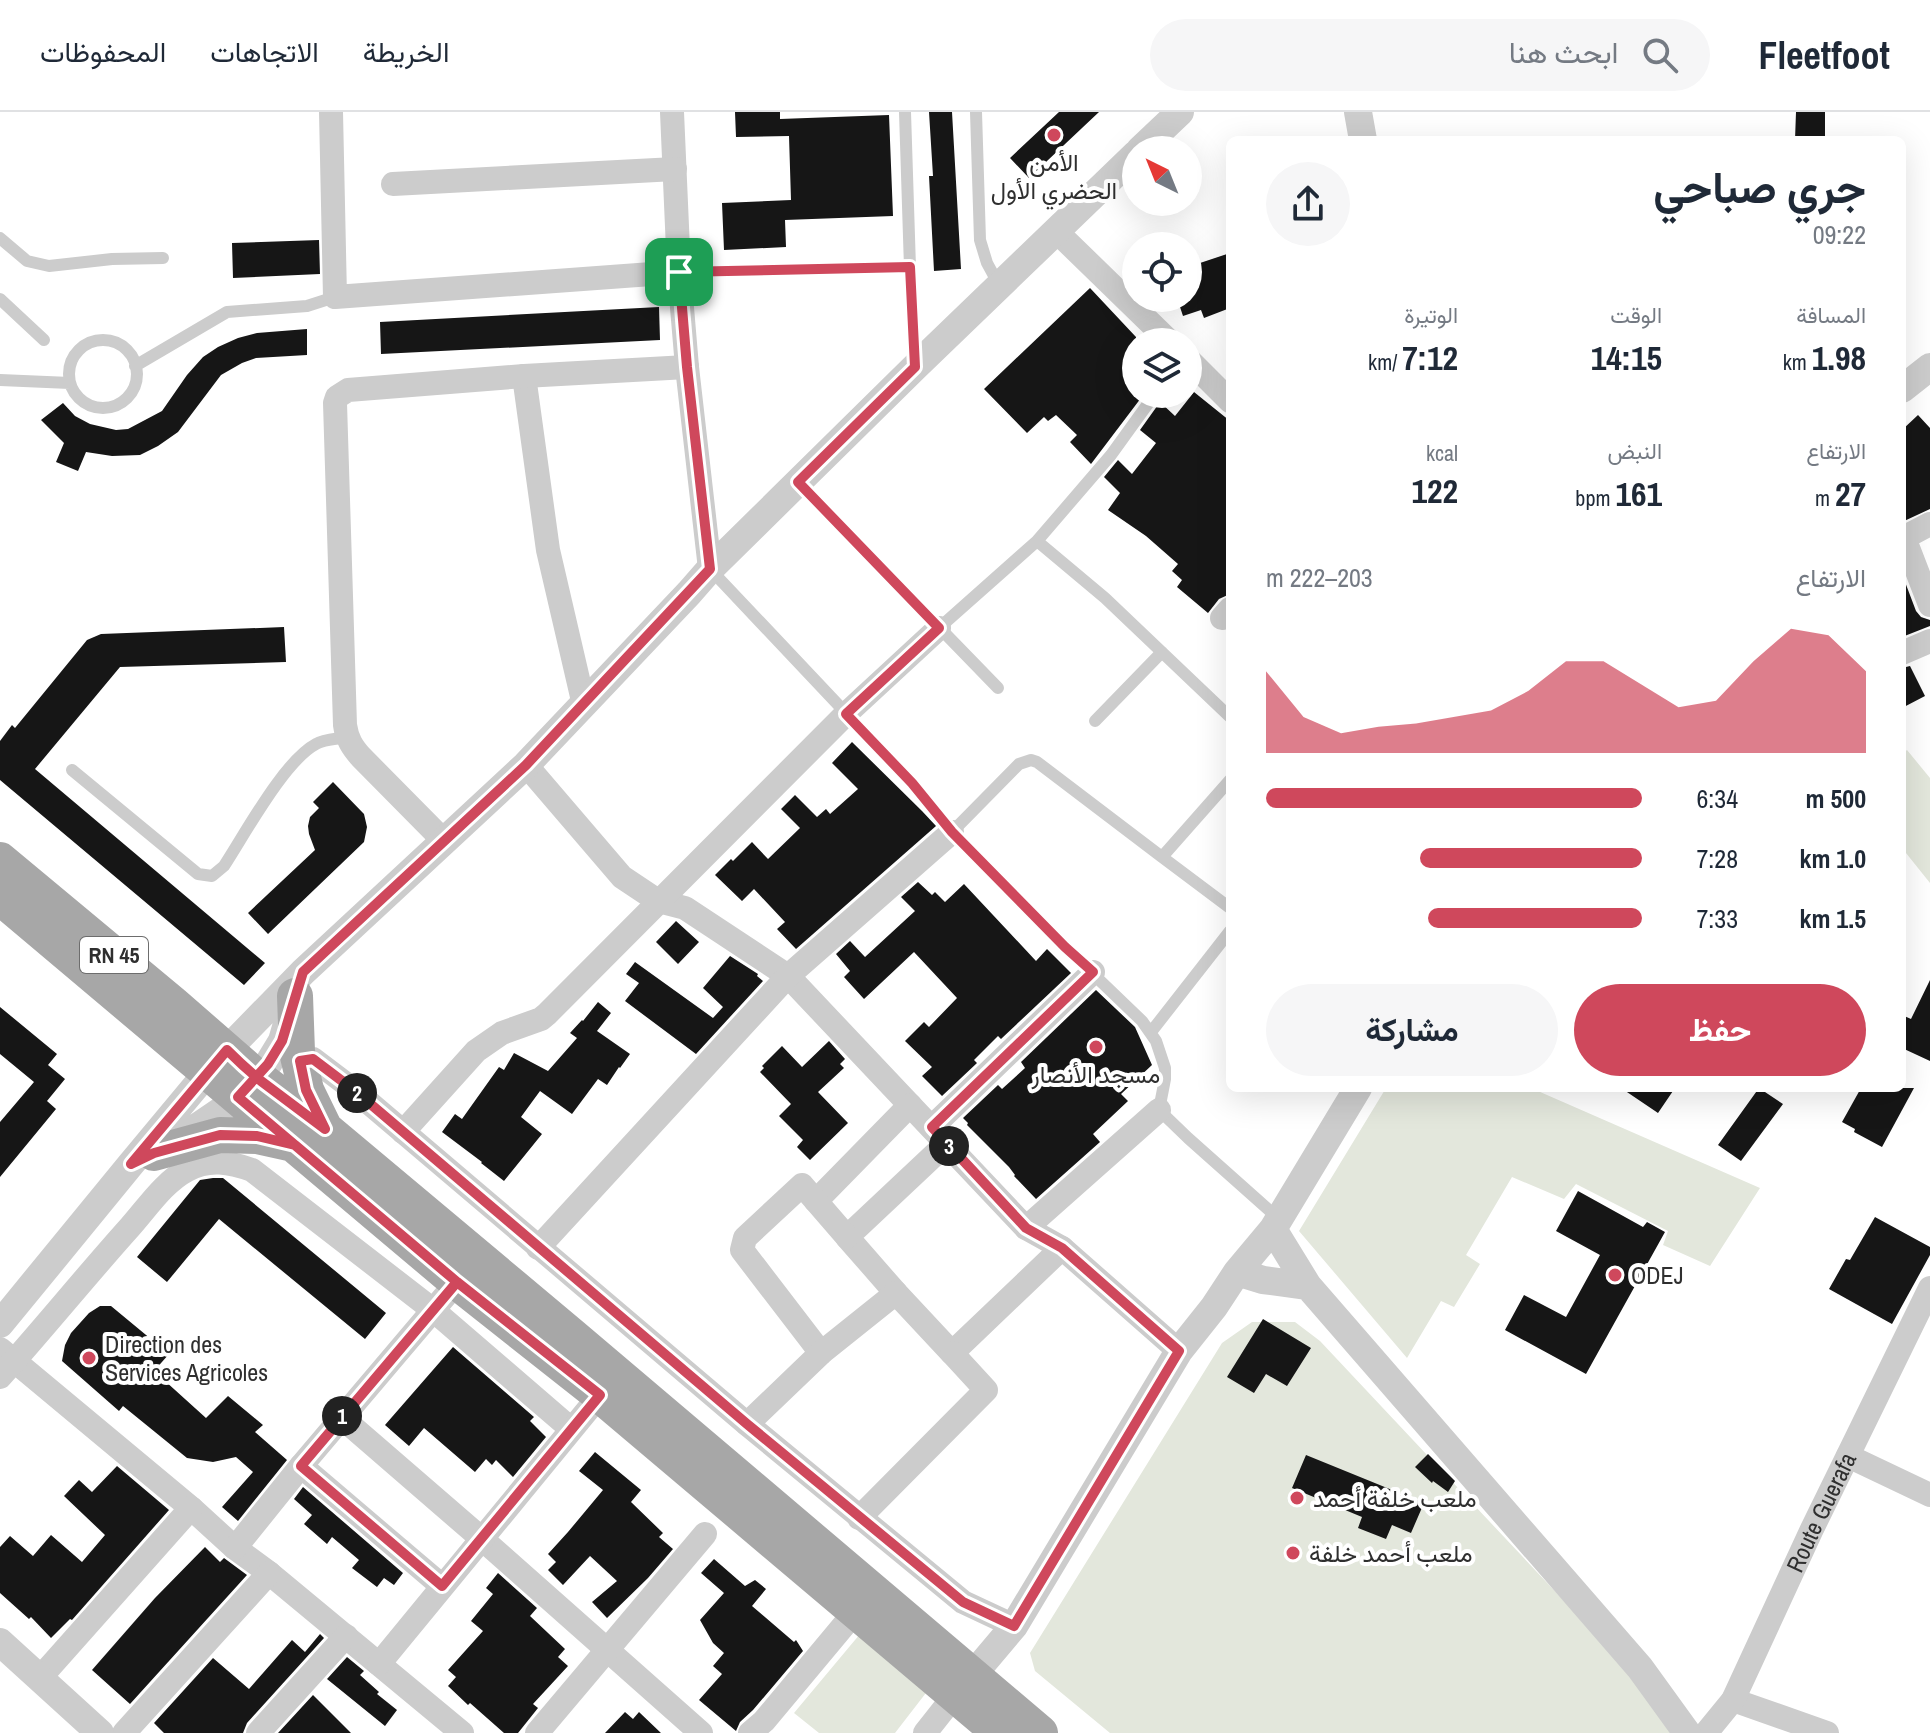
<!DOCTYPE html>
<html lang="ar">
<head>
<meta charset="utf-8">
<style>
	:root { --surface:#fff; --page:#f6f6f7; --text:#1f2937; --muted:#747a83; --line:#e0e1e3; --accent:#cf485c }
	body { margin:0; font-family:"Archivo Narrow",Vazirmatn,sans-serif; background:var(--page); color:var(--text); direction:rtl; height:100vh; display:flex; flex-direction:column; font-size:30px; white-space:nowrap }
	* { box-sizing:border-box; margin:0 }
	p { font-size:26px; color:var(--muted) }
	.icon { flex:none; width:44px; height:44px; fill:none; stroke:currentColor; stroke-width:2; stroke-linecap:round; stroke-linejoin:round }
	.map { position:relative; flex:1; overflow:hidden; direction:ltr }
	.side { position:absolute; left:1226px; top:24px; width:680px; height:956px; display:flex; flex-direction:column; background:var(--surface); border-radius:12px; box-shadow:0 8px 32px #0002; direction:rtl }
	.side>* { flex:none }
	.needle { width:52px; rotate:317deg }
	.controls { position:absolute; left:1122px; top:24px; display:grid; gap:16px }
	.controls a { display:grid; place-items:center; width:80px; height:80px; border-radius:50%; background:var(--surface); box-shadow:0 8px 32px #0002; font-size:40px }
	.pin { position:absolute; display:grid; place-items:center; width:68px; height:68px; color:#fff; margin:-34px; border-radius:16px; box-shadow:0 4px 12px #0006 }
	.km { position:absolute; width:40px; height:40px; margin:-20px; border-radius:50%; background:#222; color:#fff; font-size:22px; line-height:40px; text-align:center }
	.round { display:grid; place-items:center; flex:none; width:84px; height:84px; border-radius:42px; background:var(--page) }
	.head { display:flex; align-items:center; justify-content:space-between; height:136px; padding:0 40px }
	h1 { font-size:44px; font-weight:700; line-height:60px }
	.metrics { display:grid; grid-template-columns:repeat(3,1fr); gap:12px; height:136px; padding:8px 40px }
	.metrics div { display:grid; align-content:center }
	.metrics b { font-size:34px; font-weight:700 }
	.metrics small { font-size:22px; font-weight:400 }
	.metrics p { font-size:22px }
	.chart { height:224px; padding:16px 40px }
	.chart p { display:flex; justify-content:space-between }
	.chart svg { width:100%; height:144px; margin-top:8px; fill:var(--accent); opacity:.7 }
	.primary-button { display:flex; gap:16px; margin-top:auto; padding:16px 40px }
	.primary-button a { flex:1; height:92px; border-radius:48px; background:var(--accent); color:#fff; font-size:32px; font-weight:700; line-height:92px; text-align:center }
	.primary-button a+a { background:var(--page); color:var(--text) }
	ul { padding:0 40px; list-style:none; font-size:26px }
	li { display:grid; grid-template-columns:128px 96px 1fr; align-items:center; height:60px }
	li i { height:20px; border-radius:10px; background:var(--accent) }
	header { display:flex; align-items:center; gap:48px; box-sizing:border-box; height:112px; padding:0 40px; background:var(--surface); border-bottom:2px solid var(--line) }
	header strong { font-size:38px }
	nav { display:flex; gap:44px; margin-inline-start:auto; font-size:28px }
	.search { width:560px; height:72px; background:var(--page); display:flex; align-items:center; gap:20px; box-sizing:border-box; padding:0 28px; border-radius:44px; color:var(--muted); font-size:30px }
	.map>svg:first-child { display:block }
</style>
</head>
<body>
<header>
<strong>Fleetfoot</strong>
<div class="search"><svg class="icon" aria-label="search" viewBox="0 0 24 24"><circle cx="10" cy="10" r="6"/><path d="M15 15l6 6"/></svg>ابحث هنا</div>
<nav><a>الخريطة</a><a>الاتجاهات</a><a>المحفوظات</a></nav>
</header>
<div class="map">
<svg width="1930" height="1621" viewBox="0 0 1930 1621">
	<rect width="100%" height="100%" fill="#fff"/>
	<path fill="#e3e7dc" d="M1907 638 1930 666V771L1902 736V642Z
		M1386 976H1531L1760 1076 1710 1154 1663 1133 1668 1119 1576 1072 1564 1087 1512 1065 1466 1143 1480 1152 1454 1195 1441 1189 1407 1246 1299 1119Z
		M1252 1210H1295L1320 1229 1675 1607 1678 1621H1110L1035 1559 1030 1541 1222 1231Z
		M860 1522 929 1577 895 1621H819L794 1601Z"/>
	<path fill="#161616" d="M735 0H780V7L889 3 893 104 785 108 786 135 724 138 722 91 791 88 789 24 736 25Z
		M929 0H952L961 157 934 159 929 64H933Z
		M1059 0H1099L1029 66 1010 46Z
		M1796 0H1825V28H1795Z
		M319 128 320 162 233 166 232 131Z
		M1230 141V196L1204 206 1201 198 1183 204 1177 186H1188V155Z
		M1090 176 1136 225V282H1144L1091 352 1070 330 1077 323 1056 303 1048 309 1044 305 1027 321 984 277Z
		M659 195 660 228 381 242 380 210Z
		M307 217V243L256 246 242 251 221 263 178 320 158 334 140 343 112 344 86 340 78 359 56 350 64 331 41 308 63 291 75 304 90 312 116 318 128 317 162 299 187 263 203 245 218 235 238 226 257 221Z
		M1194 280 1230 309V482L1219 487 1208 501 1177 475 1182 468 1172 459 1178 452 1146 424 1108 398 1120 381 1104 365 1118 348 1132 362 1156 331 1140 318 1160 290 1175 304Z
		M1918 303 1930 316V397L1902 410V318Z
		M1902 462 1916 499 1921 505 1930 508V514L1902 525Z
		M284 515 286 550 120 555 35 657 265 851 244 873 0 668V629L12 613 15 616 87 528 101 522Z
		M1910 554 1925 584 1902 596V556Z
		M852 630 922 699 936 714 796 837 777 817 785 810 754 777 742 789 715 763 731 747 733 749 752 730 768 747 800 716 781 697 795 683 817 705 826 697 830 702 858 677 832 651Z
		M333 670 364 702 367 715 364 730 268 822 248 801 315 738 309 722 308 714 310 705 319 696 313 690Z
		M918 770 932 783 935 780 945 790 964 772 1036 849 1047 837 1071 861 1001 927 998 924 974 948 977 951 942 984 922 964 932 955 905 929 924 910 929 915 957 886 914 840 864 887 844 865 850 859 836 842 850 829 865 845 915 799 901 785Z
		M676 809 699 830 678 852 656 830Z
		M730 844 758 862 757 864 763 869 696 942 625 889 639 871 626 862 635 850 713 906 723 895 703 876Z
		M1930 868V949L1902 936V903L1911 907Z
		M1096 878 1135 915 1152 953 1121 982 1128 989 1093 1022 1100 1030 1036 1087 1014 1064 1015 1063 1009 1055 967 1013 968 1011 963 1006 998 973 1002 977 1025 956 1021 950Z
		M598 890 611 901 597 919 630 942 620 956 619 955 607 973 598 967 572 1002 540 979 521 1005 542 1022 504 1069 481 1051 482 1050 442 1020 455 1002 462 1007 499 955 504 958 514 941 548 959 577 926 570 921 582 908 583 909Z
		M0 895 57 942 48 953 65 967 47 989 56 997 0 1065V1010L34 970 0 942Z
		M829 929 845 947 840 952 844 956 818 980 848 1011 810 1048 797 1035 803 1028 779 1004 791 992 760 960 764 956 762 954 782 934 802 955Z
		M1621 976H1675L1658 1001Z
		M1759 976 1783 992 1741 1049 1718 1033Z
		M1861 976H1914L1882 1035 1854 1020 1855 1017 1842 1010Z
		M213 1066H223L386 1201 365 1227 219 1107 167 1170 137 1145 200 1068Z
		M1578 1079 1643 1115 1647 1110 1665 1120 1586 1262 1505 1218 1524 1183 1566 1205 1600 1143 1556 1119Z
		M1875 1105 1930 1135V1143L1892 1212 1829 1177 1846 1147 1850 1148Z
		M100 1194H111L169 1242 154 1259 206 1306 228 1284 263 1313 255 1320 287 1348 238 1409 222 1395 253 1360 236 1345 213 1350 187 1346 123 1294 119 1299 62 1249 65 1233 71 1221 89 1201Z
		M1263 1207 1311 1236 1287 1274 1266 1262 1254 1281 1227 1265Z
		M453 1235 534 1305 530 1309 546 1325 513 1365 496 1348 492 1353 486 1347 475 1360 424 1316 409 1334 385 1313Z
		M595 1340 641 1378 631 1390 663 1421 659 1425 673 1437 648 1466 607 1506 592 1490 617 1469 590 1444 563 1473 548 1458 556 1450 548 1442 568 1420 603 1378 579 1359Z
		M1428 1342 1455 1369 1448 1380 1433 1369 1432 1371 1415 1355Z
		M1306 1343 1424 1391 1411 1421 1392 1413 1386 1427 1358 1416 1362 1405 1292 1376Z
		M117 1354 169 1398 72 1508 70 1507 51 1526 31 1505 29 1507 0 1481V1435L10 1424 33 1444 51 1423 82 1450 105 1423 64 1384 79 1368 92 1380Z
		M303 1375 403 1461 394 1473 384 1466 377 1475 352 1456 359 1448 332 1425 327 1432 304 1412 312 1403 294 1387Z
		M205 1435 220 1450 224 1446 247 1463 130 1592 92 1558 155 1486Z
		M714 1447 745 1474 755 1468 766 1477 752 1494 794 1530 796 1528 803 1539 753 1598 740 1610 736 1619 699 1588 722 1562 713 1554 724 1541 713 1531 700 1508 724 1481 701 1461Z
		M498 1461 537 1496 530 1504 565 1537 558 1545 568 1554 533 1592 538 1596 518 1621H504L470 1591 468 1593 448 1574 456 1565 448 1558 483 1519 471 1509 493 1482 486 1476Z
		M320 1522 324 1526 247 1611 243 1621H164L154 1611 213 1546 249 1577 292 1528 305 1540Z
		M347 1545 364 1559 360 1563 379 1580 377 1582 397 1598 385 1614 327 1567Z
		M313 1583 351 1621H278Z
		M625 1600 633 1607 639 1600 661 1621H605Z"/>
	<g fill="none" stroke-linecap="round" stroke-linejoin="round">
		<path stroke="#ccc" stroke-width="12" d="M905 0 912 218 914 252
			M976 0 980 128 987 151 999 173
			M0 126 27 149 49 154 112 147 163 146
			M679 160 910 155
			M0 187 44 228
			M69 262a34 34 0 1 1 68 0a34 34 0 1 1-68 0Z
			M135 254 227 200 307 194 335 185
			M0 268 70 271
			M798 370 998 576
			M1037 429 1105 486 1230 605
			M710 457 912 671 952 720 1065 835 1142 909 1156 929 1165 956V967L1159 998 1188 1026 1279 1107
			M939 516 1037 429 1111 343 1155 282
			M1095 609 1162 540
			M72 658 198 762 212 764 224 754C245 722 284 649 316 632 324 627 337 627 347 625
			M1230 668 1162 745 1230 796
			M952 720 1019 652 1031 648 1037 650 1162 745
			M1151 920 1230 819"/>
		<g stroke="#ccc" stroke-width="24">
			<path d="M331 0 335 185 679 160"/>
			<path d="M672 0 679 160 687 255 710 457"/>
			<path d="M393 72 675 57"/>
			<path d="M1056 119 1170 230"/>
			<path d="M1188 247 1230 289"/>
			<path d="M524 264 548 438 584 593"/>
			<path d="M1930 412 1907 424 1905 428 1930 493"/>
			<path d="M1222 506 1230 497"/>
			<path d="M1902 541 1930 529"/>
			<path d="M526 653 622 765 658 789 685 796 788 864 1026 1116 1062 1136 1179 1239"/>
			<path d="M444 729 361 645C352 635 347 627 345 613L335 291 337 285 348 278 524 264 687 255"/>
			<path d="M300 949 313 947 354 978 747 1312 963 1490 1014 1514"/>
			<path d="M932 1015 1093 860"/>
			<path d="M403 1020 476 939 502 921 541 907 547 902 846 602 939 516"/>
			<path d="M816 1089 910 993"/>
			<path d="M1026 1116 1159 998"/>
			<path d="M538 1136 788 864 952 720"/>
			<path d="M896 1181 847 1125 947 1031"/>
			<path d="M0 1237 191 1396 235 1436 269 1461 462 1621"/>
			<path d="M821 1241 742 1138 745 1126 802 1073 847 1125"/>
			<path d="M0 1265C44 1216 86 1164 130 1115 147 1096 164 1070 187 1058 209 1046 230 1050 252 1058L433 1198 570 1316"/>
			<path d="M341 1305 482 1427 701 1621"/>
			<path d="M747 1312 821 1241 896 1181 952 1241 1062 1136"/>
			<path d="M1848 1344 1930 1383"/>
			<path d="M301 1354 442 1474"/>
			<path d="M859 1406 986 1278 952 1241"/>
			<path d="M235 1436 301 1354 457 1170"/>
			<path d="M379 1552 600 1283"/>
			<path d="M39 1567 191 1396"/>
			<path d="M1733 1588 1827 1621"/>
			<path d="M124 1621 269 1461"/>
			<path d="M258 1621 346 1524"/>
			<path d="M537 1621 705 1422"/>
			<path d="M750 1621 764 1609 855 1500"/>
			<path d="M925 1621 955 1583"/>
			<path id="s1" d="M1706 1621 1733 1588 1812 1417 1930 1176"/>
		</g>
		<path stroke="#ccc" stroke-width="28" d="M1358 0 1363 28
			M1140 38 1180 0
			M1902 277 1930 255
			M178 1028 222 998 254 968 268 952 282 929 291 898
			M1273 1117 1308 1174 1640 1556 1687 1621
			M1237 1160 1263 1168 1308 1174
			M0 1212 131 1052 221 944 303 860 526 653 689 481 710 457 915 255 1136 42
			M0 1530 100 1621
			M960 1578 1014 1514 1179 1239 1214 1195 1237 1160 1273 1117 1358 976"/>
		<path stroke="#a7a7a7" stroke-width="36" d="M0 748 173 892 252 961 325 1017 572 1224 1040 1621
			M0 785 457 1170 600 1283 1000 1621
			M295 884 297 940 306 978 324 1015
			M154 1041 220 1023 257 1024 293 1032"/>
	</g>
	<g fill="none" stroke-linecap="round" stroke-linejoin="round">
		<g stroke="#fff" stroke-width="16">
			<path id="route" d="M679 160 687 255 710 457 526 653 303 860 282 929 268 952 238 985 457 1170 301 1354 442 1474 600 1283 457 1170 295 1033 257 1024 220 1023 154 1041 131 1052 227 938C238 949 249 959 261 969L325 1017 306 978 300 949 313 947 354 978 747 1312 963 1490 1014 1514 1179 1239 1062 1136 1026 1116 932 1015 1093 860 1065 835 952 720 912 671 846 602 939 516 798 370 915 255 910 155 679 160"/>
		</g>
		<use href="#route" stroke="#cf485c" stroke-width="10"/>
	</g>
	<g fill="#cf485c" stroke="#fff" stroke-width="3">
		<circle cx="1054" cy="23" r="8"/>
		<circle cx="1096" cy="935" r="8"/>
		<circle cx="1615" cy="1163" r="8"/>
		<circle cx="89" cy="1246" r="8"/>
		<circle cx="1297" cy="1386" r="8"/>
		<circle cx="1293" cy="1441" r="8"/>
	</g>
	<g text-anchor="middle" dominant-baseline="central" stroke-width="8" stroke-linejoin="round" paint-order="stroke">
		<rect fill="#fff" stroke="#6d6d6d" stroke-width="2" x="80" y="825" width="68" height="36" rx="6"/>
		<g font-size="22" font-weight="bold" fill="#2f2f2f">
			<text x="114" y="843">RN 45</text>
		</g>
		<g font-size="24" fill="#2f2f2f" stroke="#fff" text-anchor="start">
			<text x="1054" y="50" text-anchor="middle">الأمن<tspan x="1054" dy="28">الحضري الأول</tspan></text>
			<text x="1096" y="962" text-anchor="middle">مسجد الأنصار</text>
			<text x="1631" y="1163">ODEJ</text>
			<text x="105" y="1232">Direction des<tspan x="105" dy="28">Services Agricoles</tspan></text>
			<text x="1313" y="1386">ملعب خلفة أحمد</text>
			<text x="1309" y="1441">ملعب أحمد خلفة</text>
		</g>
		<g font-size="24" fill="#2f2f2f" stroke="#fff">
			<text stroke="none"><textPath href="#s1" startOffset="250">Route Guerafa</textPath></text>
		</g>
	</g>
</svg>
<div class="controls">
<a><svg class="needle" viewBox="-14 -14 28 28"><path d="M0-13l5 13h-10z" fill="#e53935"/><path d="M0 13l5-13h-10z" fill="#747a83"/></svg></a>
<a><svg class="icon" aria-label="locate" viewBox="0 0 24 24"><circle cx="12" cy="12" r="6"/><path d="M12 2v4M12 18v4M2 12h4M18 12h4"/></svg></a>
<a><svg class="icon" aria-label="layers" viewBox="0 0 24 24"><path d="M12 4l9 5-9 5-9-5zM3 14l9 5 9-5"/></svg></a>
</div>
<div class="pin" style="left:679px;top:160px;background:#1e9e55"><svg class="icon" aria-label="arrive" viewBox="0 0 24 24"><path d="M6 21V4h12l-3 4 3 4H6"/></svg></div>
<b class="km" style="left:342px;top:1304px">1</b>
<b class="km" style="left:357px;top:981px">2</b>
<b class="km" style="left:949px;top:1034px">3</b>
<section class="side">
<div class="head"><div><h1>جري صباحي</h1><p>09:22</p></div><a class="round"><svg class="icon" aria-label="share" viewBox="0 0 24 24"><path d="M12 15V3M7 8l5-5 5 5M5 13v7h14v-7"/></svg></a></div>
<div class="metrics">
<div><p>المسافة</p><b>1.98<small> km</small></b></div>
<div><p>الوقت</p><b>14:15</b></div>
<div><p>الوتيرة</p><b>7:12<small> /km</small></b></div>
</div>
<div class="metrics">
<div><p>الارتفاع</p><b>27<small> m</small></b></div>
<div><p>النبض</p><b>161<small> bpm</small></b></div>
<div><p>kcal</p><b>122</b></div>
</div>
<div class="chart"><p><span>الارتفاع</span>203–222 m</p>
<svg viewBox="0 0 160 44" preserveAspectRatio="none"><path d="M0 44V19L10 33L20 38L30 36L40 35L50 33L60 31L70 25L80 16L90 16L100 23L110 30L120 28L130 16L140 6L150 8L160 19V44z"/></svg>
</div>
<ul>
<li><b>500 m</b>6:34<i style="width:100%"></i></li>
<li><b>1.0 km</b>7:28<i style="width:59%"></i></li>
<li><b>1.5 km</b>7:33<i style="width:57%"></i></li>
</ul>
<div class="primary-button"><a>حفظ</a><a>مشاركة</a></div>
</section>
</div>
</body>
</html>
